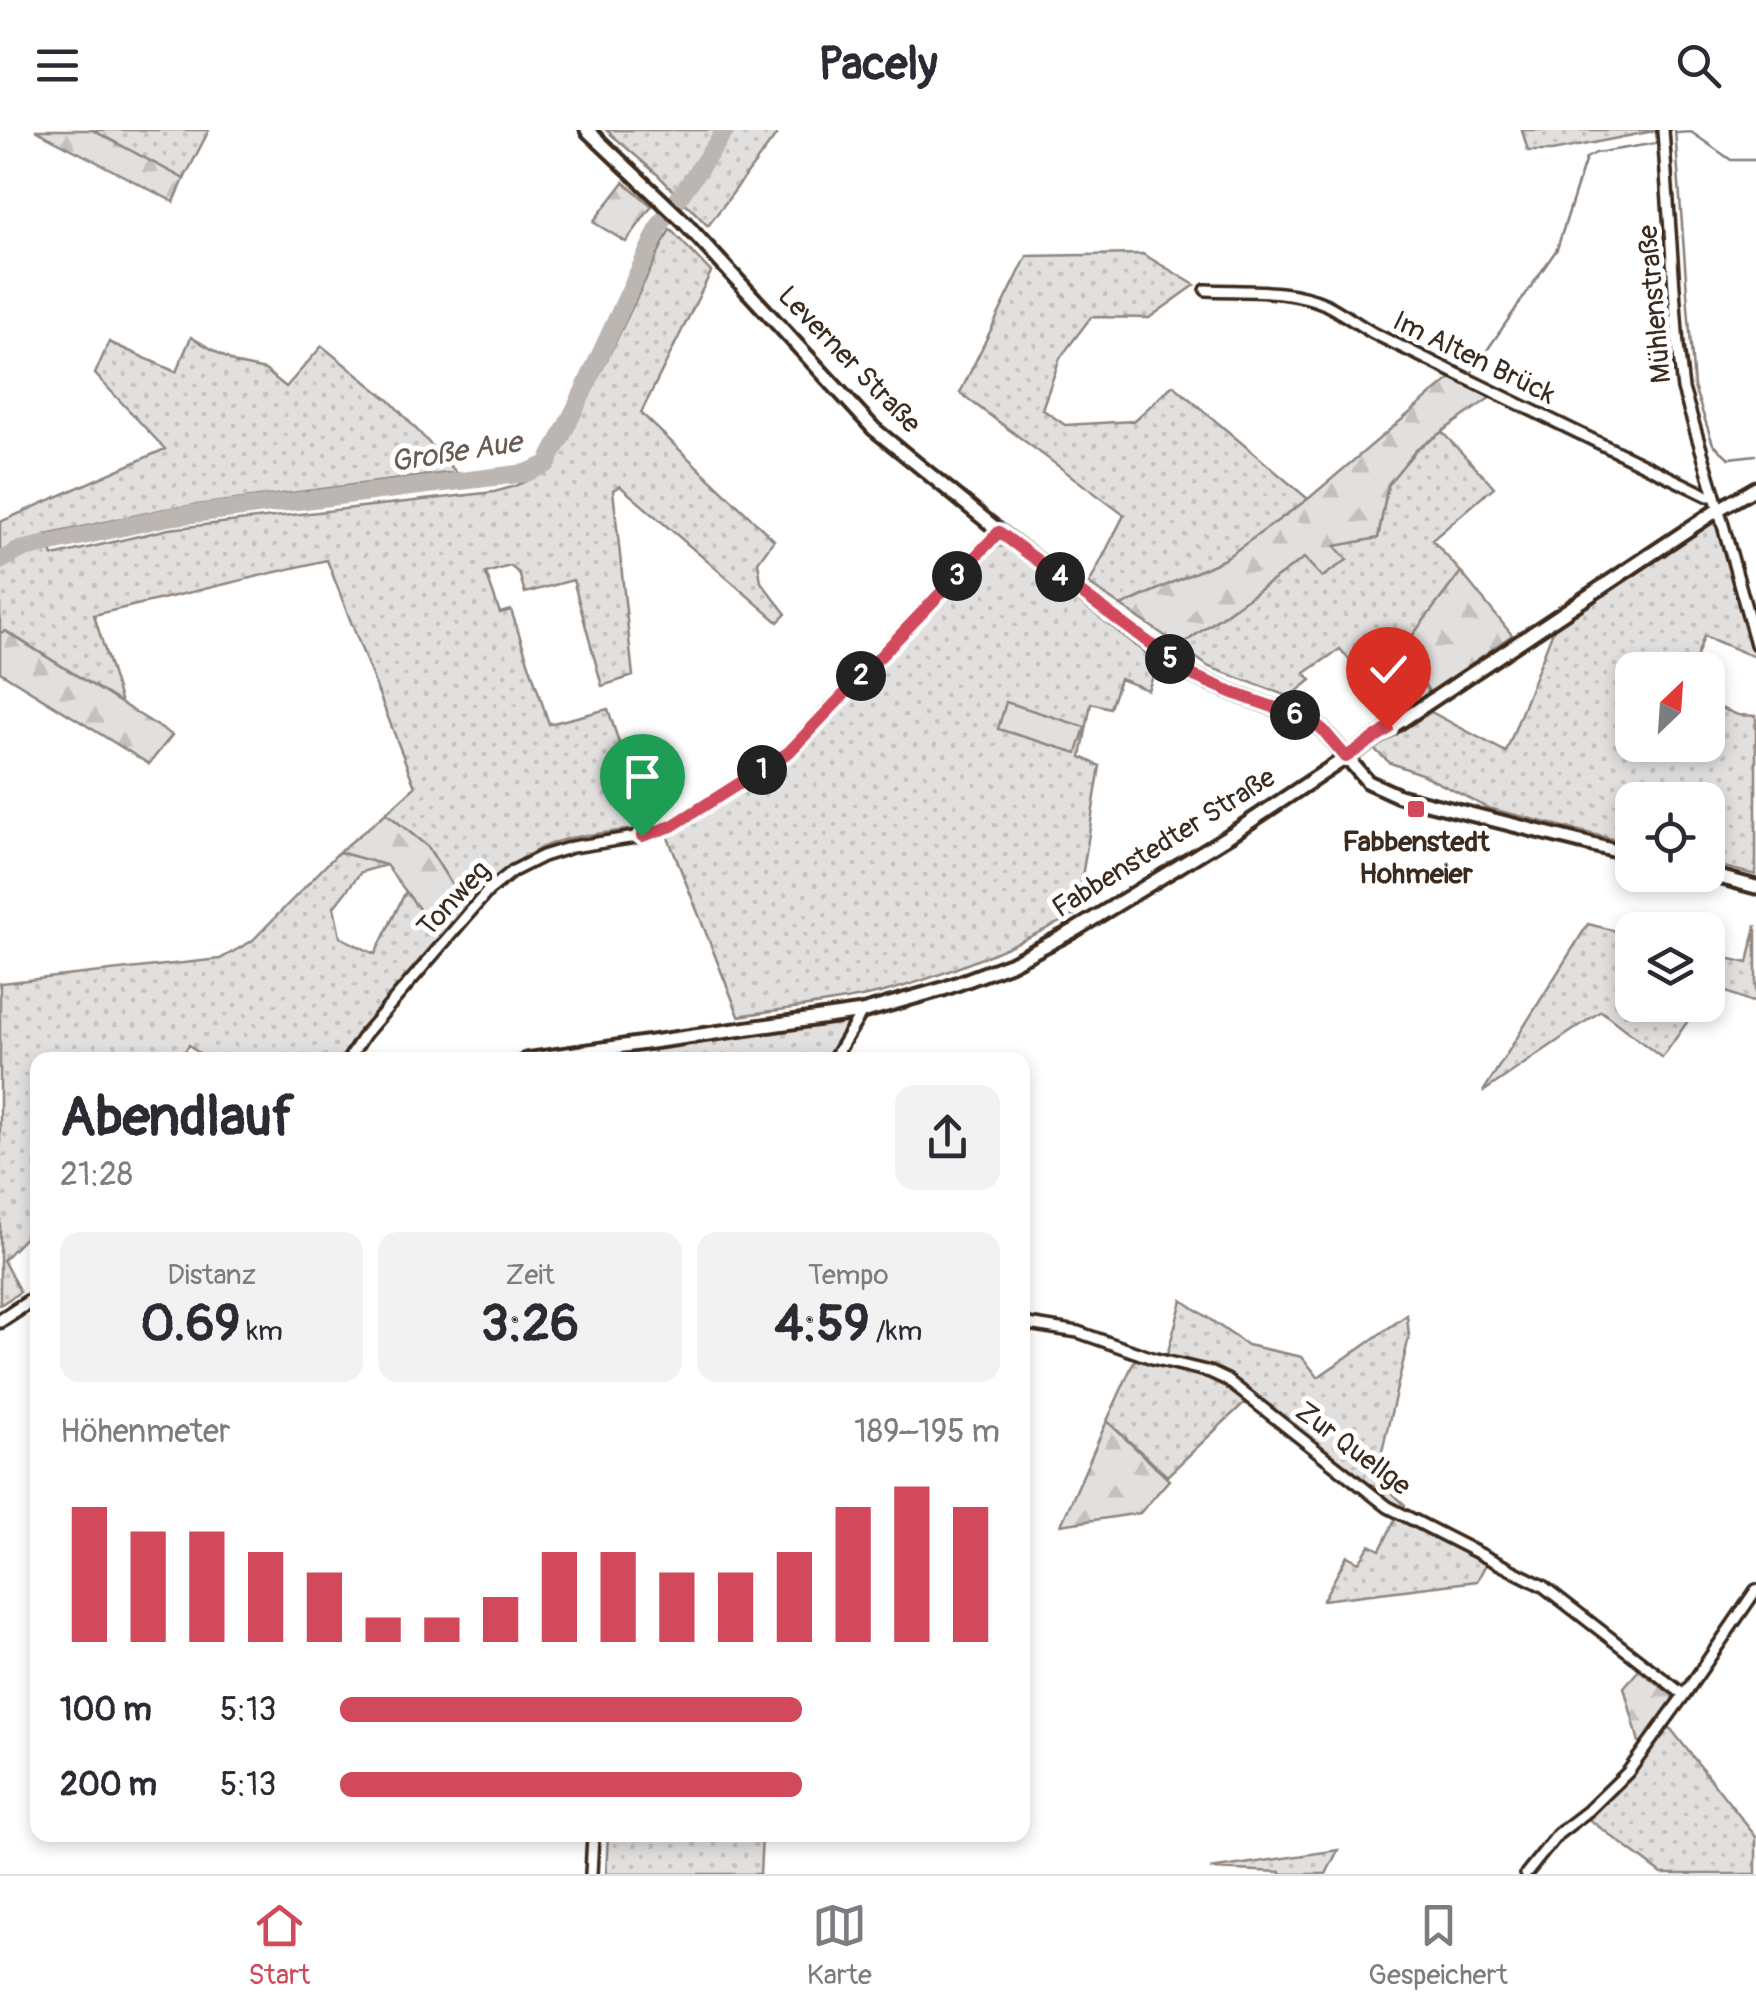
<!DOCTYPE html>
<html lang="de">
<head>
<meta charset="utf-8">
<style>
	:root { --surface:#fff; --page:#f2f2f3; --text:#2b2b33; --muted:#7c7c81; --line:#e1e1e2; --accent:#d1495b }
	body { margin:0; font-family:Pangolin,sans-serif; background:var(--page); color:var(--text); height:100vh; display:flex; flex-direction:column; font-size:38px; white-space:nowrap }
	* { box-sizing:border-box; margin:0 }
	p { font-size:32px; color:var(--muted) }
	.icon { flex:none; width:55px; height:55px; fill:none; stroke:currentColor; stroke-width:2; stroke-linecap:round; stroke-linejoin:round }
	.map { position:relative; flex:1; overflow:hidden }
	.sheet { position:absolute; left:30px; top:922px; width:1000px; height:790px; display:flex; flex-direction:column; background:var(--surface); border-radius:20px; box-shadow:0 5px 15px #0003 }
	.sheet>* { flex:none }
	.needle { width:65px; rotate:25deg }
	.tools { position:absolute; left:1615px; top:522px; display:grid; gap:20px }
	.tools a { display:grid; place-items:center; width:110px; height:110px; border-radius:20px; background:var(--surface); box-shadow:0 5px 15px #0003; font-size:50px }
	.pin { position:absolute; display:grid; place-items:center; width:85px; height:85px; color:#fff; margin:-102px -42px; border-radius:50% 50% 50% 0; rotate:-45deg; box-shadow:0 0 10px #0007 }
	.pin .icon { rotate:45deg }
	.km { position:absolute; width:50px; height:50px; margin:-25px; border-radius:50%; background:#222; color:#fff; font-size:28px; line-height:50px; text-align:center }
	.round { display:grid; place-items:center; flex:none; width:105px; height:105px; border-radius:20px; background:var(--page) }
	.summary { display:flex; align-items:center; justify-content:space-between; height:170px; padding:0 30px }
	h1 { font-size:55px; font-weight:700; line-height:75px }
	.figures { display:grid; grid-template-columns:repeat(3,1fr); gap:15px; height:170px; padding:10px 30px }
	.figures div { display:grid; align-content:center; border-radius:20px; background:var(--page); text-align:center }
	.figures b { font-size:50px; font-weight:700 }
	.figures small { font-size:28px; font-weight:400 }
	.figures p { font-size:28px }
	.chart { height:280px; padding:20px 30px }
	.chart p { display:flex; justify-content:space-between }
	.chart svg { width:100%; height:180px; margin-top:10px; stroke:var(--accent); stroke-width:6 }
	ul { padding:0 30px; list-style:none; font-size:32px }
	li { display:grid; grid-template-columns:160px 120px 1fr; align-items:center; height:75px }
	li i { height:25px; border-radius:12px; background:var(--accent) }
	header { display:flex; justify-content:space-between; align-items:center; height:130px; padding:0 30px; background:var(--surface); font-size:45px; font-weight:700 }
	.menu { display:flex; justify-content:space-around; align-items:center; height:140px; border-top:2px solid var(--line); background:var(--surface); font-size:28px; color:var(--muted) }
	.menu a { display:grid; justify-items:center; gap:5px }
	.menu .on { color:var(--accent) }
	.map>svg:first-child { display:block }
</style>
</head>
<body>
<header><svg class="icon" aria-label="menu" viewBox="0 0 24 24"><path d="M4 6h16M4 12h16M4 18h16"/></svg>Pacely<svg class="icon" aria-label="search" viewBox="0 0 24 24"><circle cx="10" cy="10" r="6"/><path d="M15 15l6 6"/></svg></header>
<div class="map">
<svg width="1756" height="1744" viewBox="0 0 1756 1744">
	<defs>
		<pattern id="grass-dots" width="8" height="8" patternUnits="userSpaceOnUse" patternTransform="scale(2.5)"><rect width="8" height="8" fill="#e2e0de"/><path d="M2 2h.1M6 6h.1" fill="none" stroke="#c3c0be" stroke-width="1.8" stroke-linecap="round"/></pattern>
		<pattern id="forest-firs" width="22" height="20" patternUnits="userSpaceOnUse" patternTransform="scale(2.5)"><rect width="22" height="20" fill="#e2e0de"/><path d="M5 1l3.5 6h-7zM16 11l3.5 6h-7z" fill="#c3c0be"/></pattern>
	</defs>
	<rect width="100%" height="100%" fill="#fff"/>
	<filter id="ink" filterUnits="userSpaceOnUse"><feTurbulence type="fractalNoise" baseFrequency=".01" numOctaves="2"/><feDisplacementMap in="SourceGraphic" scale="20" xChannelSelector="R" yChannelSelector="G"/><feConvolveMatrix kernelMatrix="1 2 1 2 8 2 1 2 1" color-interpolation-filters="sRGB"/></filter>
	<g filter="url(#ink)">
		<path fill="url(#grass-dots)" stroke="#8e857e" stroke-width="2.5" d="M92 0H209L184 49Z
			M606 0H780L708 96 658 45Z
			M1522 0H1659L1552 21H1528Z
			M670 99 711 142 641 283 774 410 758 432 761 452 786 484 778 492 620 356 613 360 633 546 602 556 573 450 525 463 519 443 510 436 486 443 500 483 511 480 549 594 608 579 623 625 635 650 664 693C633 701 601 702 570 708 528 717 495 747 465 776L428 717 386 683 415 657 327 430 94 485 121 573 6 501 0 503V392L165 319 95 244 109 212 176 242 191 207 237 234 265 240 286 257 322 216 390 271 456 342 165 379 46 405 53 426 169 399 494 362C528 354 544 344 565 316Z
			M1143 124 1195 155 1149 188 1091 187 1060 228 1042 279 1065 295 1134 291 1173 255 1308 369 1223 430 1121 476 1089 454 1124 385 960 263 1027 126Z
			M1442 302 1494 357 1432 410 1461 442 1402 519 1430 563 1396 584 1340 519 1305 543 1311 550 1290 567 1209 537 1180 516 1304 428 1334 416 1378 408 1388 354 1416 320Z
			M1714 389 1755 527 1704 506 1692 540H1632V615H1708V573L1738 585 1756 586V745L1708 733V670H1632V714L1488 678 1421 644 1390 633 1374 619 1431 582 1506 622 1554 498Z
			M994 416 1009 417 1159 530 1148 560 1120 549 1110 578 1091 573 1081 627 1100 636 1076 784C1014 816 951 844 884 862 837 874 787 878 739 886L667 705 791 629Z
			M339 722 386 735 361 742 334 777 340 807 375 824 406 761 441 808 366 894 342 930H270L266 926 261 930H207L189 915 179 930H38L37 1095 3 1130 20 1162 0 1175V853L220 829 252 811Z
			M1588 794 1632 805V875H1702L1694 882 1662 928 1601 881 1483 962Z
			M1756 795V870L1752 872 1721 860 1708 871V824L1748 833Z
			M852 888 860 896 840 930H656L653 916Z
			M1182 1170 1247 1215 1302 1227 1318 1247 1407 1185 1409 1207 1376 1347 1405 1375 1402 1381 1389 1375 1229 1248 1166 1229Z
			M1136 1227 1202 1245 1221 1252 1245 1272 1167 1346 1107 1291Z
			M1396 1388 1486 1434 1477 1451 1323 1470 1347 1426 1359 1432 1370 1415 1380 1420Z
			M1667 1594 1756 1707V1744H1662L1586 1687Z
			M608 1705H762L760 1744H606Z
			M1338 1720 1326 1744H1281V1742L1210 1739Z"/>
		<path fill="url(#forest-firs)" stroke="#8e857e" stroke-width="2.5" d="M35 0H92L184 49 174 72Z
			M624 52 652 76 626 112 593 92Z
			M1452 247 1491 267 1416 320 1388 354 1378 408 1335 416 1347 430 1322 447 1304 428 1180 516 1121 476 1223 430 1308 369Z
			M1461 442 1512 505 1430 563 1402 519Z
			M5 501 172 605 149 634 0 542V503Z
			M386 683 428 717 465 776 441 808 386 735 339 722Z
			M1107 1291 1169 1350 1140 1383 1061 1395Z
			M1639 1540 1672 1565 1673 1571 1640 1616 1624 1557Z"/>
		<path fill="#e2e0de" stroke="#8e857e" stroke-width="2.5" d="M1006 572 1085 597 1077 623 998 599Z"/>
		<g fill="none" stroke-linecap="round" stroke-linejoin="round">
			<path stroke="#887e77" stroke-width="2.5" d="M1675 0 1694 257 1713 314 1729 328 1756 325
				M1677 3 1691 2 1731 30H1756
				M1472 242 1557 119 1586 28 1596 23 1657 13"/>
			<path stroke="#bcb6b3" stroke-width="18" d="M0 431 20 420 168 387 526 343 547 334 576 277 660 95 726 0"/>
			<g stroke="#3b2a1e" stroke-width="16">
				<path id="minor" d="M1663 0 1678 216 1683 259 1715 366 1756 514
					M1206 160C1244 162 1289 158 1325 174 1341 182 1357 194 1373 203L1708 366H1715
					M348 930 365 904 488 761 513 741 543 726 572 717 642 706 672 696 789 621 999 401
					M833 930 862 882
					M1022 1193 1078 1202 1152 1228 1210 1242 1227 1250 1388 1377 1543 1456 1684 1565
					M591 1744 593 1705
					M1526 1744 1558 1704 1588 1681 1628 1642 1684 1565 1756 1460"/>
			</g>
			<g stroke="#3b2a1e" stroke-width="19">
				<path id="tertiary" d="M587 0 683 91 874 299 999 401 1158 521 1194 546 1236 564 1309 590 1322 599 1368 652 1399 666 1632 725
					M1708 744 1756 757
					M526 930 862 882 943 859 1010 834 1075 800 1230 705 1719 379 1756 358
					M0 1191 38 1166"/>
			</g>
			<use href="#minor" stroke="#fff" stroke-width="9"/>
			<use href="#tertiary" stroke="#fff" stroke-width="11"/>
		</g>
	</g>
	<g fill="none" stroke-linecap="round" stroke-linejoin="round" filter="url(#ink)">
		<g stroke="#fff" stroke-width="20">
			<path id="route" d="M642 706 672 696 789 622 999 402 1194 546 1236 564 1310 590 1322 599 1346 627 1388 599"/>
		</g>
		<use href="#route" stroke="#d1495b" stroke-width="12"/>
	</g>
	<rect fill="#d1495b" stroke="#fff" stroke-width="4" x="1406" y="669" width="20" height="20" rx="5"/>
	<g text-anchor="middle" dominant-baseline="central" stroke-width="10" stroke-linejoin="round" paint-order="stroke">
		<g font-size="28" fill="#3b2a1e" stroke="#fff">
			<text transform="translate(1655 174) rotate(-95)">Mühlenstraße</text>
			<text transform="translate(1474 228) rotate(26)">Im Alten Brück</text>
			<text transform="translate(849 230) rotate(46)">Leverner Straße</text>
			<text transform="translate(1164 713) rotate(-32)">Fabbenstedter Straße</text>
			<text transform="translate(454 769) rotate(-47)">Tonweg</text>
			<text transform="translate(1353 1319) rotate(37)">Zur Quellge</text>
		</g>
		<g font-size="28" font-weight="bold" fill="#3b2a1e" stroke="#fff">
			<text x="1416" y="712">Fabbenstedt<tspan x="1416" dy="32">Hohmeier</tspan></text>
		</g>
		<g font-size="30" font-style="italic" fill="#685b52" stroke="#fff">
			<text transform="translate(456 322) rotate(-9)">Große Aue</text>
		</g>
	</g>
</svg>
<div class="tools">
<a><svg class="needle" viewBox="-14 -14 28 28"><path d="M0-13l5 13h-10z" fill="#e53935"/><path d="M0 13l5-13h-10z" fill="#7c7c81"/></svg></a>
<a><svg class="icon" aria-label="locate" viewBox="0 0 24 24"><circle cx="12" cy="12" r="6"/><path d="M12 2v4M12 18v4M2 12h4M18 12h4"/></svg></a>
<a><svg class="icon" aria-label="layers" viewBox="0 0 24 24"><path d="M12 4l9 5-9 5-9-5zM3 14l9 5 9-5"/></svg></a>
</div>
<div class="pin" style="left:642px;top:706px;background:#1e9e55"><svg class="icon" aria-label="arrive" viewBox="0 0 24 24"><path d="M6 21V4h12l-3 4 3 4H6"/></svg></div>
<div class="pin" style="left:1388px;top:599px;background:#d93025"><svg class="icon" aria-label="check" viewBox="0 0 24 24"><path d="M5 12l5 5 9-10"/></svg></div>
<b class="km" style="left:762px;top:640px">1</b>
<b class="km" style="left:861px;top:546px">2</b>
<b class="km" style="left:957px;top:446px">3</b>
<b class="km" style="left:1060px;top:447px">4</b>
<b class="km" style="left:1170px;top:529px">5</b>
<b class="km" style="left:1295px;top:585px">6</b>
<section class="sheet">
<div class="summary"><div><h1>Abendlauf</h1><p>21:28</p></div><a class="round"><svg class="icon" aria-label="share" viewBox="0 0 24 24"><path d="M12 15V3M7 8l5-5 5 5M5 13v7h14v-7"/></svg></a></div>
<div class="figures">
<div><p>Distanz</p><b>0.69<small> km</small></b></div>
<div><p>Zeit</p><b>3:26</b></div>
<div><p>Tempo</p><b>4:59<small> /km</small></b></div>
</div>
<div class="chart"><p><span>Höhenmeter</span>189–195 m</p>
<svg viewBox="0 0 160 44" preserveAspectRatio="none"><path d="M5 44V11M15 44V17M25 44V17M35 44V22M45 44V27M55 44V38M65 44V38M75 44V33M85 44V22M95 44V22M105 44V27M115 44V27M125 44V22M135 44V11M145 44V6M155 44V11"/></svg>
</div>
<ul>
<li><b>100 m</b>5:13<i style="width:70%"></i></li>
<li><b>200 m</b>5:13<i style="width:70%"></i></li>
</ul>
</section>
</div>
<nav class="menu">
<a class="on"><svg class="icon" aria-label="home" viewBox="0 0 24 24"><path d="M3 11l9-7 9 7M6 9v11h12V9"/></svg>Start</a>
<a><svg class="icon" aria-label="map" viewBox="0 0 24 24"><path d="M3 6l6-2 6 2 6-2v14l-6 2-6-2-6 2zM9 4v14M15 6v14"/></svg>Karte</a>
<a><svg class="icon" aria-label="saved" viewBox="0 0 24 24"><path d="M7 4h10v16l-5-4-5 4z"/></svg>Gespeichert</a>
</nav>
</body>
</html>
